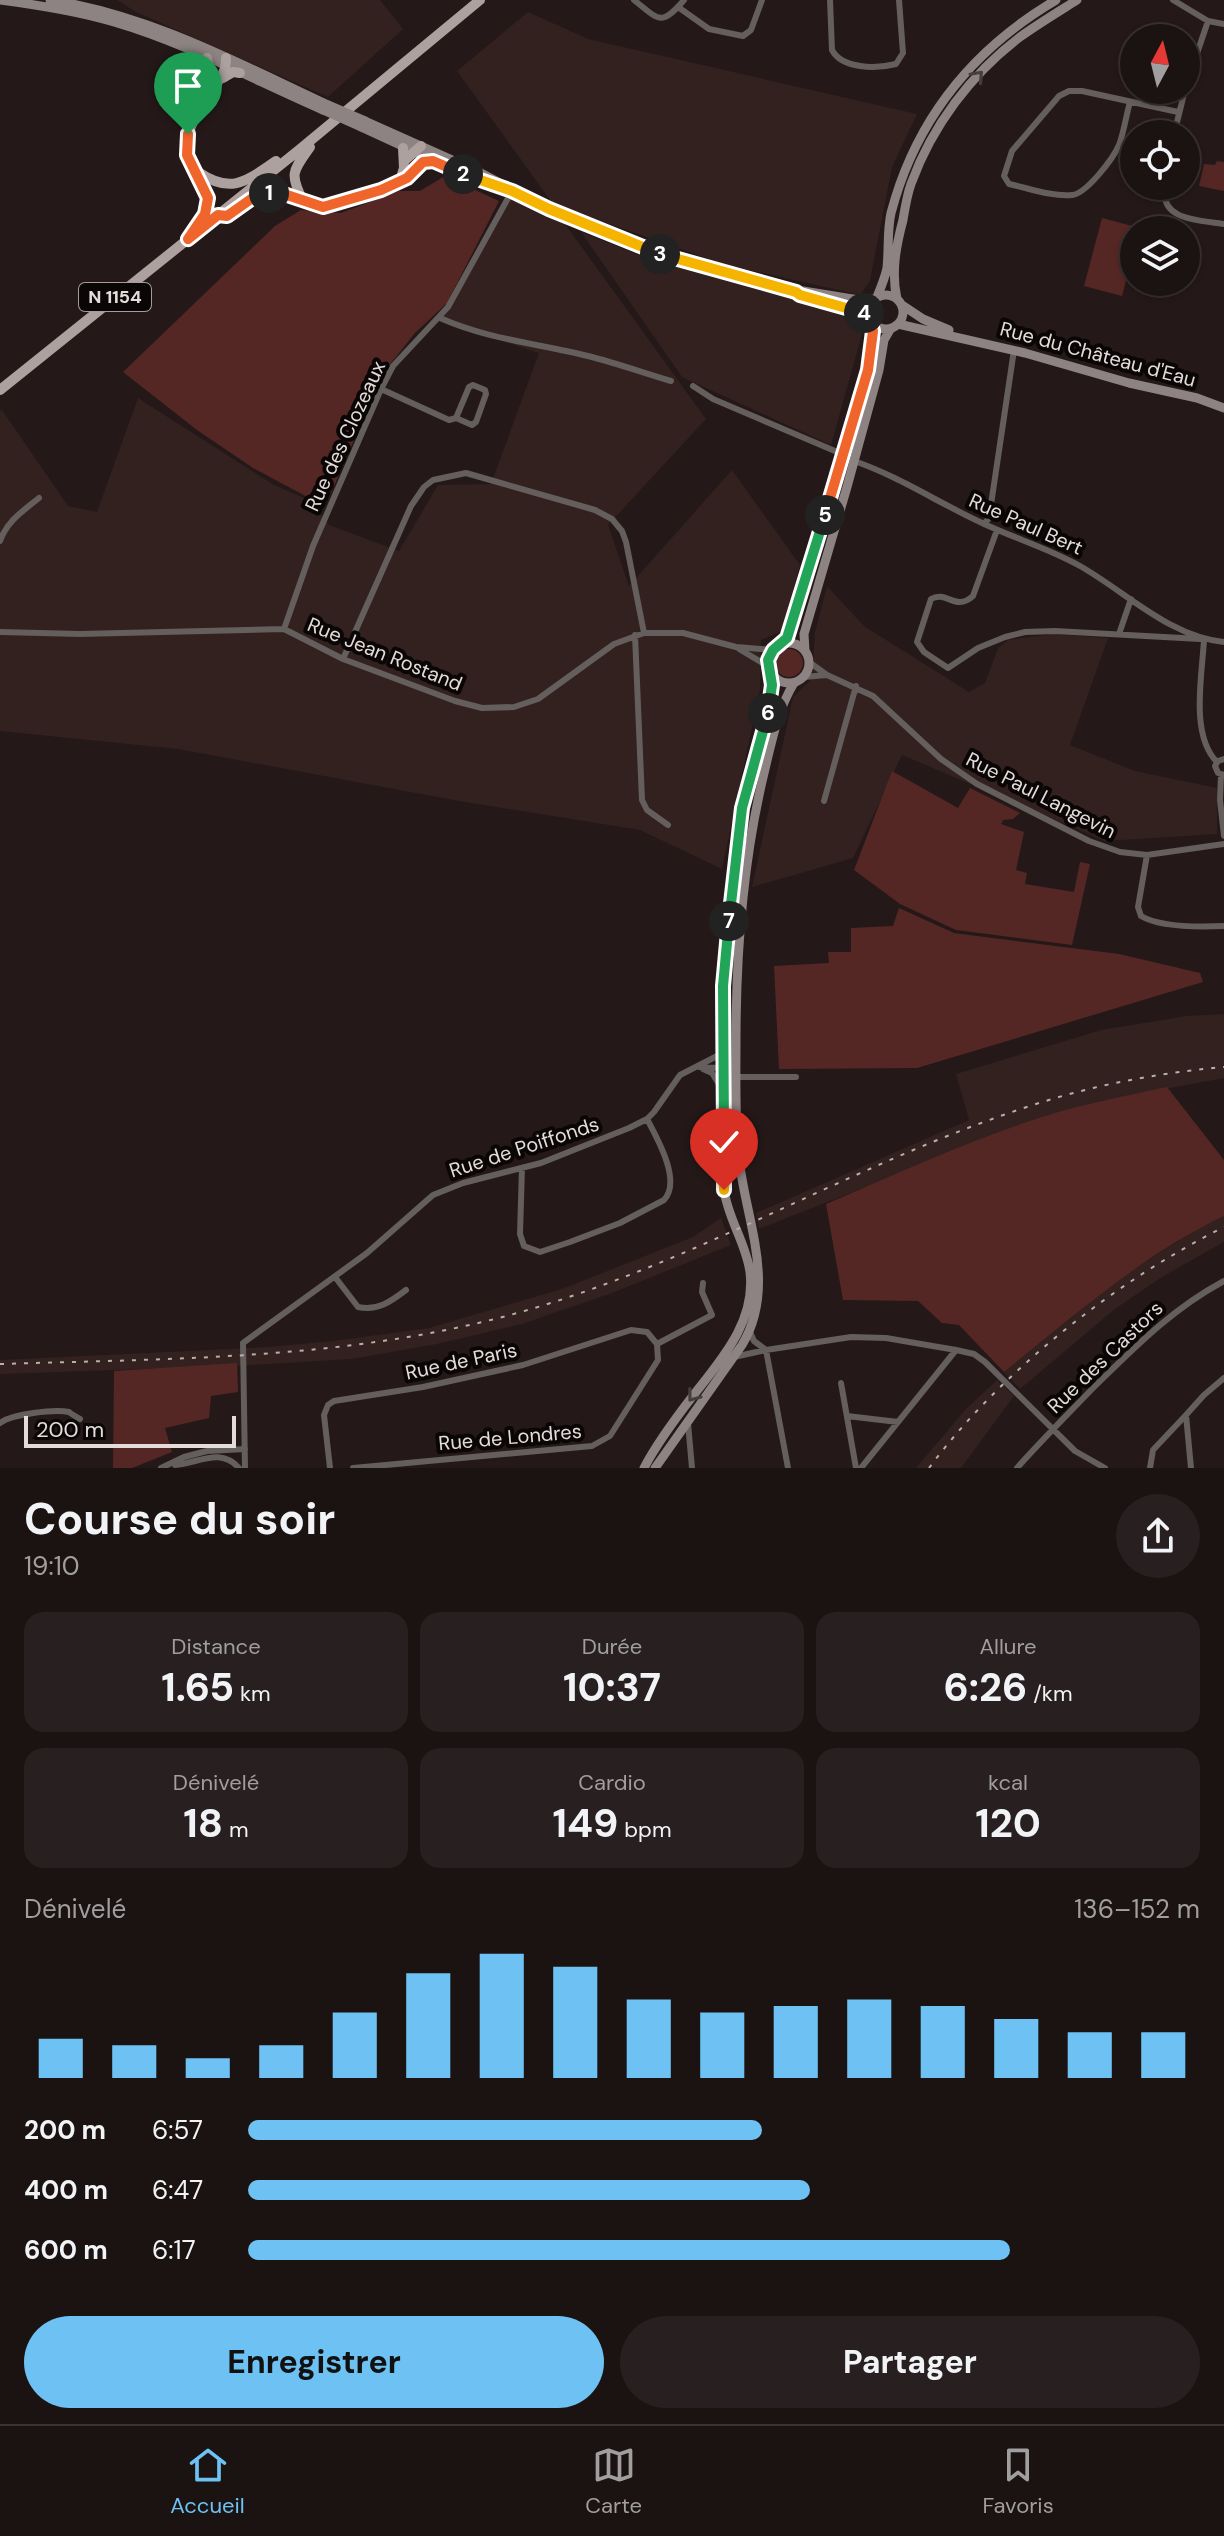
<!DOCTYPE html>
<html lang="fr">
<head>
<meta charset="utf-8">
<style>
	:root { --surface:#1b1312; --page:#282020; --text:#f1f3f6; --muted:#a09e9f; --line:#393232; --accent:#6dc2f3 }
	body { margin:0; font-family:"DM Sans",sans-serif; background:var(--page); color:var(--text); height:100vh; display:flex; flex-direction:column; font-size:30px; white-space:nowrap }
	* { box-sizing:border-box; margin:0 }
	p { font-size:26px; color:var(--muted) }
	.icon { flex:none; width:44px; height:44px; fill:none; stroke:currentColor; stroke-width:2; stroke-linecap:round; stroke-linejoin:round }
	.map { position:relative; height:1468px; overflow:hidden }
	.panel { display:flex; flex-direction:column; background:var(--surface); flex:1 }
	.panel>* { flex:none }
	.needle { width:52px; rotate:7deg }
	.tools { position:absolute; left:1120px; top:24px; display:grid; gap:16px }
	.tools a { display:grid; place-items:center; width:80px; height:80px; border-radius:50%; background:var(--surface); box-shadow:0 2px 6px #0004,0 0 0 2px var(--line); font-size:40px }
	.scale { position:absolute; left:24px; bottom:20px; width:212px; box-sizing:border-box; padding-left:8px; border:4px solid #e4dcdb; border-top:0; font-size:22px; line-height:28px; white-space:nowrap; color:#e4dcdb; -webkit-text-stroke:6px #0a0606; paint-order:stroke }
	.pin { position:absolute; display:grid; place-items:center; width:68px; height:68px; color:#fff; margin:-82px -34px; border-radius:50% 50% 50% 0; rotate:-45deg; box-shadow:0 0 8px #0007 }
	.pin .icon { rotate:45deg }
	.km { position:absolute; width:40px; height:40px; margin:-20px; border-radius:50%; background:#222; color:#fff; font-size:22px; line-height:40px; text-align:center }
	.round { display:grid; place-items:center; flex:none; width:84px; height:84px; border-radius:42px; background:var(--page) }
	.overview { display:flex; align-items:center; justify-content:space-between; height:136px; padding:0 24px }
	h1 { font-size:44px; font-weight:700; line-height:60px }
	.metrics { display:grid; grid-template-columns:repeat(3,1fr); gap:12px; height:136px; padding:8px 24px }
	.metrics div { display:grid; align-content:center; border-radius:20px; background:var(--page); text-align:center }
	.metrics b { font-size:40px; font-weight:700 }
	.metrics small { font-size:22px; font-weight:400 }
	.metrics p { font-size:22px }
	.chart { height:224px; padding:16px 24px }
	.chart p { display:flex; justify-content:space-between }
	.chart svg { width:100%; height:144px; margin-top:8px; stroke:var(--accent); stroke-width:6 }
	.button { display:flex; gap:16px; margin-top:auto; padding:16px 24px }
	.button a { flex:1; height:92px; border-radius:48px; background:var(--accent); color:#111; font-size:32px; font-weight:700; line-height:92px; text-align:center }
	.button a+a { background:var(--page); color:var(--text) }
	ul { padding:0 24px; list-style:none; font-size:26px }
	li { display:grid; grid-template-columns:128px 96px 1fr; align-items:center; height:60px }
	li i { height:20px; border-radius:10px; background:var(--accent) }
	.menu { display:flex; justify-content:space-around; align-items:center; height:112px; border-top:2px solid var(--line); background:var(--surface); font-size:22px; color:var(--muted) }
	.menu a { display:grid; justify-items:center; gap:4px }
	.menu .current { color:var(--accent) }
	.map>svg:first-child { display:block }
</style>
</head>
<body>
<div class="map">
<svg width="1224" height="1468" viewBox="0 0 1224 1468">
	<rect width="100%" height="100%" fill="#241918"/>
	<path fill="#32211f" d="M117 0H380L403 29 328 97 136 12Z
		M528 12 588 39 917 114 892 167 870 281 860 295 723 264 553 204 457 71Z
		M511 198 560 217 706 419 608 525 629 586 732 470 800 565 782 631 761 640 760 690 722 869 640 830 459 801 178 749 0 731V411L2 410 68 506 97 512 138 398 274 485 309 500 329 525 399 551 438 485 491 484 539 353 438 320Z
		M581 232 644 257 811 301 864 327 831 445 682 377Z
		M827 586 864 626 969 692 985 683 998 648 1008 640 1052 634 1108 638 1070 745 1135 771 1217 788V834L1105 841 902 755 853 858 752 887 793 697 812 679 815 632Z
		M1224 1014V1078L1106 1100 1043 1117 759 1229 756 1213 969 1120 956 1074 1101 1030 1187 1016Z
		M1224 1216V1242L1162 1277 1115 1309 1020 1389 1004 1372 1118 1280 1197 1229Z
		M721 1218 731 1245 612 1293 522 1324 437 1344 352 1359 234 1366 0 1374V1360L269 1347 333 1341 429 1328 562 1289 693 1237Z
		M997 1380 1014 1396 961 1468H916L966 1409Z"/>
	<path fill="#542724" d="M1217 161 1224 162V191L1199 186 1204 164 1215 165Z
		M445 176 499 201 447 303 415 333 383 373 331 493 313 500 253 468 197 430 123 372 275 226 301 210 341 213 399 191H420Z
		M1102 218 1140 228 1139 230H1134V250L1122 296 1084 286Z
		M775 663a14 14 0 1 1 28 0a14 14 0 1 1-28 0Z
		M892 771 958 808 970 788 1020 813 1013 819 1003 820 1001 824 1024 832 1016 870 1027 873 1025 884 1074 892 1080 862 1090 864 1072 945 956 930 900 904 854 870Z
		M899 908 954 933 1119 954 1200 973 1203 982 917 1068 779 1069 774 966 829 963 828 952H851V928L893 926Z
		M1167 1087 1224 1160V1216C1142 1255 1074 1316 1004 1372L959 1325 942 1323 918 1301 843 1300 826 1204C897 1174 968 1141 1042 1117 1083 1104 1125 1096 1167 1087Z
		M237 1363 238 1392 211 1396 209 1418 165 1428 172 1452 132 1468H113L114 1371Z"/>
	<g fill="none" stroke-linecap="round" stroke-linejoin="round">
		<path stroke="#645e5d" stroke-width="6" d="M634 0C659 20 661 27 684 0
			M830 0 832 50C842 69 876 69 896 64L903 53 899 0
			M1173 0 1208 21 1224 24
			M678 7 709 29 743 36 751 30 762 0
			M1186 86 1208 21
			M1130 102C1126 116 1124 132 1119 145 1113 159 1086 194 1072 195 1052 197 1028 188 1009 184L1004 176 1012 151 1059 96 1069 91H1082L1178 112
			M1174 134 1185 90
			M1165 186C1159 221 1199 220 1224 224
			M440 318C490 340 536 343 588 356 616 363 644 373 671 381
			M693 386 713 399 842 454
			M381 389 449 420 456 418 472 425 476 422 486 394 485 390 473 385 469 387 456 418
			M854 461C898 476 937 502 980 522 1013 538 1048 548 1080 566 1126 592 1170 637 1224 642
			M984 524 989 518 1014 350
			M997 530 973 596C955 612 947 590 931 599L917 642 924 652 948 668 978 648 1005 637 1025 632 1055 631 1200 639
			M0 541C7 521 23 511 39 498
			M284 629 313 546 381 389 393 366 448 307 512 191
			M0 632 80 634 284 629 343 659 455 701 482 708 514 707 538 699 614 644 644 633H683L736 647 773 650
			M1119 634 1131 599
			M635 635 642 800 647 810 668 825
			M1204 640C1202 676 1190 735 1217 762
			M739 649 768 666
			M343 659 411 506 424 487 433 480 466 473 595 510 612 519 622 531 626 542 644 633
			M809 662 827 675 873 696 941 759 977 784 1089 841 1120 852 1147 855 1224 844
			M804 677 827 675
			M1224 759 1218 761 1215 766 1218 773 1224 775
			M1221 775 1220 800 1224 836
			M824 801 856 686
			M1147 855 1138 907 1141 916C1161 928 1201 927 1224 926
			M699 1067 724 1068
			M703 1069 712 1073 722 1089
			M735 1077H796
			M522 1168 520 1234 524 1246 540 1252 570 1242 620 1223 664 1200C682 1181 657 1138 647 1119
			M335 1277 358 1307C378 1311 390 1302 406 1290
			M750 1332 754 1341 766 1350 851 1337 886 1338 956 1350 974 1354 985 1362 1075 1451 1105 1468
			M657 1344 712 1315 702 1292 703 1283
			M734 1357 766 1350 788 1468
			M841 1383 856 1468
			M847 1416 898 1422
			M0 1423C12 1414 54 1409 69 1412 70 1413 78 1418 80 1419
			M688 1423 692 1468
			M175 1465C199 1463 220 1447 239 1468
			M161 1468 184 1457 207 1451 245 1449
			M245 1468 243 1343 367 1253 433 1195 463 1183 541 1163 629 1128 647 1119 654 1112 680 1075 723 1053
			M330 1468 324 1415 328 1405 334 1401 423 1387 523 1365 631 1330 647 1332 657 1344
			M353 1468 592 1446 610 1436 658 1360 657 1344
			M861 1468 956 1350
			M1017 1468C1042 1440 1068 1414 1094 1387 1136 1346 1172 1309 1224 1281
			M1150 1468 1153 1450 1186 1415
			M1191 1468 1186 1415 1204 1395 1224 1378"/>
		<path stroke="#8d8382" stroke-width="9" d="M0 0C38 5 77 11 114 22 186 43 254 80 323 110
			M50 0C149 15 238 63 328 105
			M365 121 477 171 549 209 657 253 796 292 800 295 869 315
			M361 127 476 180 505 189
			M803 291 859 300 874 299
			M869 312a17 17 0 1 1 34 0a17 17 0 1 1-34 0Z
			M877 297C881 287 885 278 887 268 889 249 887 231 891 213 916 118 973 49 1056 0
			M897 299C891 273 896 246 903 220 905 208 907 195 911 184 932 126 971 74 1020 37 1038 24 1058 12 1077 0
			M902 305 923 319 949 330
			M898 324 1025 353 1129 383 1197 398 1224 408
			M769 663a20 20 0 1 1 40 0a20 20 0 1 1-40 0Z
			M783 644 791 626 812 559 868 370 873 331 870 319
			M805 651 804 634 847 487 879 370 884 340 891 328
			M644 1468C657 1443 675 1419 692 1397 721 1360 756 1322 750 1272 746 1243 728 1219 724 1190L723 986 732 878 742 808 772 698 770 672
			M655 1468 742 1345C779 1283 743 1215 738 1150 735 1113 736 1077 736 1040 736 949 743 858 765 769 772 740 778 709 794 683"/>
		<path stroke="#ada19f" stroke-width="10" d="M223 78 233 72 240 73
			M206 95 209 73 207 58
			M404 161 421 146
			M198 172C232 195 246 181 276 161
			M400 181 404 168 403 148
			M303 201C289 173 293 171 310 147
			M228 215C241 206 256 193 272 192 294 191 310 211 332 206 356 201 382 191 403 180 415 173 418 161 433 161
			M196 228C228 182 177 175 188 135 192 122 200 107 207 96 217 82 226 76 226 58
			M0 390 299 150 480 0"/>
		<path stroke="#b8afae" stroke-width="2" stroke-dasharray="4 8" stroke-linecap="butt" d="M0 1364C192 1358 385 1360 569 1297 727 1244 872 1157 1030 1106 1093 1085 1158 1073 1224 1067
			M929 1468C1001 1371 1116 1281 1224 1227"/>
		<path stroke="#8d8382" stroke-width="9" d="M328 105 365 121
			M323 110 361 127"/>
	</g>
	<defs><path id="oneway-chevron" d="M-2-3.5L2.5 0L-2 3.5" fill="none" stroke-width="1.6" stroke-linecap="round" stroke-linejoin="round" transform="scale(2)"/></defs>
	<g stroke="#453e3e">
		<use href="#oneway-chevron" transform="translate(978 76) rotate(-48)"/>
		<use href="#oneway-chevron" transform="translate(693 1396) rotate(127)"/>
	</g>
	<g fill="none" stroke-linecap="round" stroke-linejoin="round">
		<g stroke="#fff" stroke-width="16">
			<path id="split-1" d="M188 134 187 155 208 198 205 214 188 239 218 215 227 216 251 199 269 193"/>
		</g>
		<g stroke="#fff" stroke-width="16">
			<path id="split-2" d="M269 193H281L323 207 381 190 407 178 423 162 433 161 463 174"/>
		</g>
		<g stroke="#fff" stroke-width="16">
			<path id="split-3" d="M463 174 512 191 549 209 660 254"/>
		</g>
		<g stroke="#fff" stroke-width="16">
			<path id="split-4" d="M660 254 796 292 800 295 864 313"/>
		</g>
		<g stroke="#fff" stroke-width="16">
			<path id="split-5" d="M825 515 868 370 873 331 869 315 864 313"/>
		</g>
		<g stroke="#fff" stroke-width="16">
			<path id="split-6" d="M768 713 772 685 768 660 773 650 787 638 825 515"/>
		</g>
		<g stroke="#fff" stroke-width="16">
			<path id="split-7" d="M729 921 742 808 768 713"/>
		</g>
		<g stroke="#fff" stroke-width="16">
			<path id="split-8" d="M724 1134 723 986 729 921"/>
		</g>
		<g stroke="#fff" stroke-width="16">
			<path id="split-9" d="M724 1134V1190"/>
		</g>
		<use href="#split-1" stroke="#f0652b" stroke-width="10"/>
		<use href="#split-2" stroke="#f0652b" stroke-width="10"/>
		<use href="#split-3" stroke="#f5b400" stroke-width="10"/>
		<use href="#split-4" stroke="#f5b400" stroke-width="10"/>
		<use href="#split-5" stroke="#f0652b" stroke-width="10"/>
		<use href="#split-6" stroke="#22a559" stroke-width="10"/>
		<use href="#split-7" stroke="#22a559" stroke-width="10"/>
		<use href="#split-8" stroke="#22a559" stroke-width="10"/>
		<use href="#split-9" stroke="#f5b400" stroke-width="10"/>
	</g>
	<g text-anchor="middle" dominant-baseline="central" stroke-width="8" stroke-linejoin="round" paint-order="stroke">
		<rect fill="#0a0606" stroke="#a39c9b" stroke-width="2" x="79" y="283" width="72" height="28" rx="6"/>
		<g font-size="18" font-weight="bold" fill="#e4dcdb">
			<text x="115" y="297">N 1154</text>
		</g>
		<g font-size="20" fill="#e4dcdb" stroke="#0a0606">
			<text transform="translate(1098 354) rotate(15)">Rue du Château d'Eau</text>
			<text transform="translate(345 436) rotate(-65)">Rue des Clozeaux</text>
			<text transform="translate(1026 524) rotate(24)">Rue Paul Bert</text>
			<text transform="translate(385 654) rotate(22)">Rue Jean Rostand</text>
			<text transform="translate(1041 795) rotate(27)">Rue Paul Langevin</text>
			<text transform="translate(524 1147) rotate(-18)">Rue de Poiffonds</text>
			<text transform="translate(1105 1357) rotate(-44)">Rue des Castors</text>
			<text transform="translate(461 1361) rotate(-12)">Rue de Paris</text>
			<text transform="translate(510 1437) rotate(-5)">Rue de Londres</text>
		</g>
	</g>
</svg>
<div class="tools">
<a><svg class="needle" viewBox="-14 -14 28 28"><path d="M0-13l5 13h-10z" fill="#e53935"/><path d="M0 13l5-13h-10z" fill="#a09e9f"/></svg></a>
<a><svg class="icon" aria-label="locate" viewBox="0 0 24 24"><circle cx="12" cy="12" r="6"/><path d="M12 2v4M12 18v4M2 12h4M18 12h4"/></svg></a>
<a><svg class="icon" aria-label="layers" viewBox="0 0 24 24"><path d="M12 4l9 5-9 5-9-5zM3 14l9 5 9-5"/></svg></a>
</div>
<div class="scale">200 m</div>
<div class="pin" style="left:188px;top:134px;background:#1e9e55"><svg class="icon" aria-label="arrive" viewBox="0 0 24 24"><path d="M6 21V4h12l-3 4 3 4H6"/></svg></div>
<div class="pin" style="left:724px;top:1190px;background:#d93025"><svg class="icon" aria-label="check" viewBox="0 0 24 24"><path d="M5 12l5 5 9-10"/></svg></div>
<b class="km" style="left:269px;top:193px">1</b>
<b class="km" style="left:463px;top:174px">2</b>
<b class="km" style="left:660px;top:254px">3</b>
<b class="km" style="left:864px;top:313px">4</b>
<b class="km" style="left:825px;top:515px">5</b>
<b class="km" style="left:768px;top:713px">6</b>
<b class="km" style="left:729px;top:921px">7</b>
</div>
<section class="panel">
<div class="overview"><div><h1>Course du soir</h1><p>19:10</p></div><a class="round"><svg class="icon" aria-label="share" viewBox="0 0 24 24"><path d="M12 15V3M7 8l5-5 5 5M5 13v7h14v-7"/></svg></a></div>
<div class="metrics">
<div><p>Distance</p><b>1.65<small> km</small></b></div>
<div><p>Durée</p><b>10:37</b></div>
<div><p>Allure</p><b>6:26<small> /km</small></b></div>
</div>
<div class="metrics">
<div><p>Dénivelé</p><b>18<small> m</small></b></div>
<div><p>Cardio</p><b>149<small> bpm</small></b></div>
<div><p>kcal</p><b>120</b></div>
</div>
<div class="chart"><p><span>Dénivelé</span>136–152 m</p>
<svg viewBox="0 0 160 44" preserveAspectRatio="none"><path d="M5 44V32M15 44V34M25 44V38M35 44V34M45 44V24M55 44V12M65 44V6M75 44V10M85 44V20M95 44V24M105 44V22M115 44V20M125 44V22M135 44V26M145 44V30M155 44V30"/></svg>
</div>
<ul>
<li><b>200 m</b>6:57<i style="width:54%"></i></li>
<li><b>400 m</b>6:47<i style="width:59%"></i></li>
<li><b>600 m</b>6:17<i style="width:80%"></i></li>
</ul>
<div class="button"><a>Enregistrer</a><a>Partager</a></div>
</section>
<nav class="menu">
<a class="current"><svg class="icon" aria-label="home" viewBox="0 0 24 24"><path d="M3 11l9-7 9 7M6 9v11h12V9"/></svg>Accueil</a>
<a><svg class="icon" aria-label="map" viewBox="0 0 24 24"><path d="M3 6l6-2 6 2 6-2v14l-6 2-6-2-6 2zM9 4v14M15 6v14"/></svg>Carte</a>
<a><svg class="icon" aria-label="saved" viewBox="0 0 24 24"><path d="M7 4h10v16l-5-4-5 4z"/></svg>Favoris</a>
</nav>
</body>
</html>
